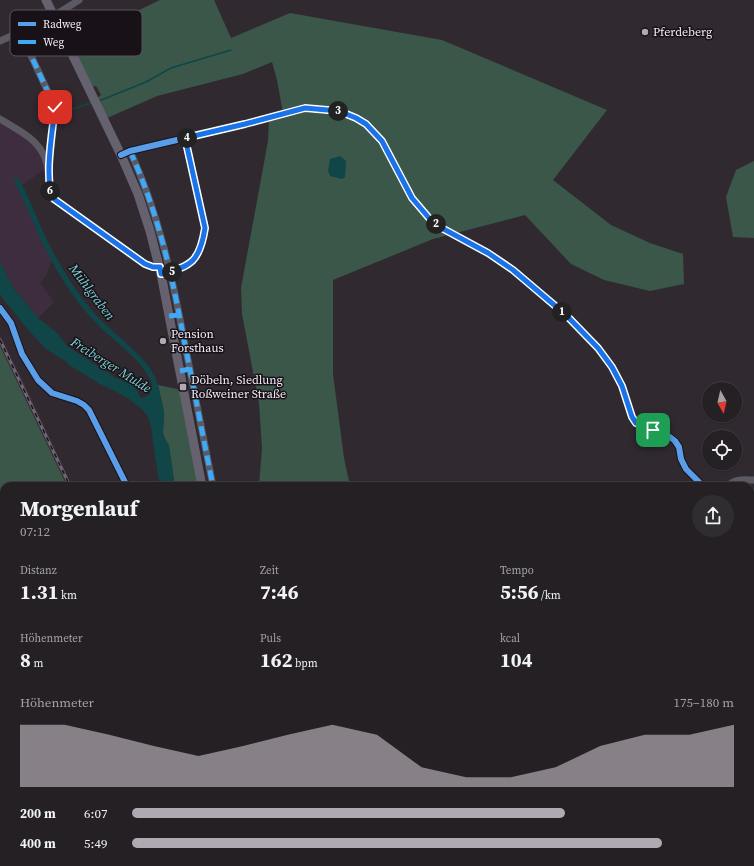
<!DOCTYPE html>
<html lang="de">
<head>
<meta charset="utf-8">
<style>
	:root { --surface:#242024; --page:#302d31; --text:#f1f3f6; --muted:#a3a3a6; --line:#413e41; --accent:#b1a9b1 }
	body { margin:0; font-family:"Source Serif 4",serif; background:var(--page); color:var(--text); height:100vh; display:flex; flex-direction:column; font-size:15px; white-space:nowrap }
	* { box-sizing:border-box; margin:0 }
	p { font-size:13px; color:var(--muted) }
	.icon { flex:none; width:22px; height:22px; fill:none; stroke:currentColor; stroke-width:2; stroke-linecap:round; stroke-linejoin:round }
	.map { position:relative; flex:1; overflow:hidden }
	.details { position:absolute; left:0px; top:482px; width:754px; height:384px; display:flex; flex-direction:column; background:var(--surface); border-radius:12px 12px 0 0; box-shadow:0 1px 3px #0004,0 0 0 1px var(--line) }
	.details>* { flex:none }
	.needle { width:26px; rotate:172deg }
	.buttons { position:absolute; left:702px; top:382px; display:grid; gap:8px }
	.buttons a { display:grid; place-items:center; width:40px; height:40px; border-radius:50%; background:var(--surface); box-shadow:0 1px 3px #0004,0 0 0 1px var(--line); font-size:20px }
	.pin { position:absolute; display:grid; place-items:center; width:34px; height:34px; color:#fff; margin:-17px; border-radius:8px; box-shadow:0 2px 6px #0006 }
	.km { position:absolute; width:20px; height:20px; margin:-10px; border-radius:50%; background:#222; color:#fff; font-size:11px; line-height:20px; text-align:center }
	.round { display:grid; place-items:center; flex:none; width:42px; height:42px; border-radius:21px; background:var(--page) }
	.headline { display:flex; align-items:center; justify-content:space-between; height:68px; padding:0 20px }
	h1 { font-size:22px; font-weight:700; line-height:30px }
	.figures { display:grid; grid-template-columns:repeat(3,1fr); gap:6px; height:68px; padding:4px 20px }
	.figures div { display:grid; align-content:center }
	.figures b { font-size:20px; font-weight:700 }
	.figures small { font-size:11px; font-weight:400 }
	.figures p { font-size:11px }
	.chart { height:112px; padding:8px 20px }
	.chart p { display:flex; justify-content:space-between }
	.chart svg { width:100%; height:72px; margin-top:4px; fill:var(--accent); opacity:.7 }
	ul { padding:0 20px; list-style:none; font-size:13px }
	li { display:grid; grid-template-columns:64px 48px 1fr; align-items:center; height:30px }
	li i { height:10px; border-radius:5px; background:var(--accent) }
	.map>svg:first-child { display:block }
</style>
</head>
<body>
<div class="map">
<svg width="754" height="866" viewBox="0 0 754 866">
	<rect width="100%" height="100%" fill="#302a30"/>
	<path fill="#3e2d3e" d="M0 122 36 145 46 168 18 188 52 259 46 276 40 283 54 302 38 318 14 289 0 262Z
		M0 335 25 385 72 486H67L0 346Z"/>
	<path fill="#3a574a" d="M160 0H214L231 38 290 13 442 40 607 110 553 180 611 225 650 243 683 254 684 284 650 291 604 280 571 264 525 215 433 239 333 280V374L344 458 350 486H259L262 448 259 403 242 314 241 288 268 141 269 120 283 113 277 80 272 62 243 74 157 96 107 118 97 98 101 95 96 86 92 87 65 33 76 29 136 26 131 14Z
		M754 161V238L733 237 726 197 736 170Z
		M0 346 67 486H4V536L0 525Z
		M158 385 182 390 200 486H175L174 481 169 446 165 439 163 433 164 412Z
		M754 723V866H713L714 862H750V730Z
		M0 730 4 731V769L0 768Z
		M126 862H145L147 866H127Z
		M273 862H298L300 866H274Z
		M306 862H423L424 866H308Z"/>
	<path fill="#104648" d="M340 156 346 161 345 177 342 179 330 176 328 171 330 159Z
		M0 262 14 289 38 318 57 333 67 346 114 377C120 381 132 382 135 387 137 390 138 394 140 397L143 398 150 394 149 386 158 385 164 412 163 433 165 439 169 445 174 481 175 486H160L156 463 151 426 148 417 142 409 129 399 113 390 100 384 69 365 67 362 46 349 31 333 3 299 0 294Z
		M237 862H255L256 866H238Z"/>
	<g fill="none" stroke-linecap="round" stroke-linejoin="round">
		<path stroke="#104648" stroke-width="1.5" d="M99 101 146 82 171 68 231 50
			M73 109 91 103"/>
		<path stroke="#104648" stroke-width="5.5" d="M17 181C29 203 37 228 49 250 62 275 79 302 99 322 116 340 155 365 156 391"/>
		<path stroke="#5b5a64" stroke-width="7" d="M54 16 79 0
			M20 32 55 107 49 166
			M0 41 20 32 56 20
			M0 119C21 132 44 141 48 169 49 179 48 189 54 199L145 264 153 267H160
			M130 151C158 212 172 275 184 340 194 389 203 437 213 486
			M121 155 130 151 245 124 305 108 339 111 356 118 366 124 382 141 412 198 429 218 438 226 488 253 513 270 566 315 598 348 612 367 622 386 632 417 636 423 670 437 675 441 679 447 681 459 686 469 703 486
			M161 274C192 267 200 260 205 228L185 138
			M728 486C735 478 744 480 754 480
			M656 862 657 866"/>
		<path stroke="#65616f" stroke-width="9" d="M46 0 121 155 138 194 150 231 161 274 202 486
			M300 862 302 866"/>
		<g stroke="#6c6871" stroke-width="3">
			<path id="rail" d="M0 340 70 486
				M148 862 150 866"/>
		</g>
		<use href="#rail" stroke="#181218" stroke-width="1.5" stroke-dasharray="4.5" stroke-linecap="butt"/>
		<path stroke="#3fa9f5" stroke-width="5" stroke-dasharray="10 5" stroke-linecap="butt" d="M20 32 55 107 48 169
			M130 151C158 212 172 275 184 340 194 389 203 437 213 486
			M169 316 179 315
			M180 371 190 369"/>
		<g stroke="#181218" stroke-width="8">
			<path id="cycleway" d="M121 155 130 151 245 124 305 108 339 111 356 118 366 124 382 141 412 198 429 218 438 226 488 253 513 270 566 315 598 348 612 367 622 386 632 417 636 423 670 437 675 441 679 447 681 459 686 469 703 486
				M0 308 11 323 22 354 38 380 52 393 77 401 84 405 89 410 127 486"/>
		</g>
		<use href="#cycleway" stroke="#5a9eea" stroke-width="6"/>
	</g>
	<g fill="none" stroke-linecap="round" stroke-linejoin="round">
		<g stroke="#fff" stroke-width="8">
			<path id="route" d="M55 107C53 129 43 181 54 199L145 264 153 267H160L161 274C192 267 200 260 205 228L185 138 245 124 305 108 339 111 356 118 366 124 382 141 412 198 429 218 438 226 488 253 513 270 566 315 598 348 612 367 622 386 632 417 636 423 653 430"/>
		</g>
		<use href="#route" stroke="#1a73e8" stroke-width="5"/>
	</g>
	<g fill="#b1a9b1" stroke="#181218" stroke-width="1.5">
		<circle cx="645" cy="32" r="4"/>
		<circle cx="163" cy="341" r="4"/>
		<rect x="179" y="383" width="8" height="8" rx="2"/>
	</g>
	<g text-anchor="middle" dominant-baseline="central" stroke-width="3" stroke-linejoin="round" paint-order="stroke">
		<g font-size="12" fill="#f6edf6" stroke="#181218" text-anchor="start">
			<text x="653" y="32">Pferdeberg</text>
			<text x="171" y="334">Pension<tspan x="171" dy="14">Forsthaus</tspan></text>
			<text x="191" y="380">Döbeln, Siedlung<tspan x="191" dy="14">Roßweiner Straße</tspan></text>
		</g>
		<g font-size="13" font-style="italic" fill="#78d3d5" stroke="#181218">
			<text transform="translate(92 292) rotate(53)">Mühlgraben</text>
			<text transform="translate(111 365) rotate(32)">Freiberger Mulde</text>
		</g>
	</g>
	<rect x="10" y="10" width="132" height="46" rx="6" fill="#181218" stroke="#5b545b" stroke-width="1"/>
	<rect x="18" y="22" width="18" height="4" fill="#5a9eea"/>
	<rect x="18" y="40" width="18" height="4" fill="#3fa9f5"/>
	<g font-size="11" fill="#f6edf6">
		<text x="43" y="28">Radweg</text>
		<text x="43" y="46">Weg</text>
	</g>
</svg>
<div class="buttons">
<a><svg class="needle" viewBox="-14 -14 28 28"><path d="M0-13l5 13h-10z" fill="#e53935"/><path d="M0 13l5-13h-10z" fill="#a3a3a6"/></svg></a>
<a><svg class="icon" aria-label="locate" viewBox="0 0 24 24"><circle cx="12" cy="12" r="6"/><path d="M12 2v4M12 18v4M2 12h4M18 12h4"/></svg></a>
</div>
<div class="pin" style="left:653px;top:430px;background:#1e9e55"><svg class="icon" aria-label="arrive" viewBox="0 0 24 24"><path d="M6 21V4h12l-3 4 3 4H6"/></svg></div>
<div class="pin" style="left:55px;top:107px;background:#d93025"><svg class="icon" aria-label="check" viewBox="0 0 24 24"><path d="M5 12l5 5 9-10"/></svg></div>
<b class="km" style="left:562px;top:312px">1</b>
<b class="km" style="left:436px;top:224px">2</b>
<b class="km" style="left:338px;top:111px">3</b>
<b class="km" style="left:187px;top:138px">4</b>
<b class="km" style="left:172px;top:272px">5</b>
<b class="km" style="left:50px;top:191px">6</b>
<section class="details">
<div class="headline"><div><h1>Morgenlauf</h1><p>07:12</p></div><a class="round"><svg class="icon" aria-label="share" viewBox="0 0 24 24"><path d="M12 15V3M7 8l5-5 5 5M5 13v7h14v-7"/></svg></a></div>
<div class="figures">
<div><p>Distanz</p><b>1.31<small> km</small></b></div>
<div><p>Zeit</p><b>7:46</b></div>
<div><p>Tempo</p><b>5:56<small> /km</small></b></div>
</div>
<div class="figures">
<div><p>Höhenmeter</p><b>8<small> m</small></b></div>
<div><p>Puls</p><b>162<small> bpm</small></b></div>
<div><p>kcal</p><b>104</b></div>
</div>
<div class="chart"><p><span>Höhenmeter</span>175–180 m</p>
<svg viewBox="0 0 160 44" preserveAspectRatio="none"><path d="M0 44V6L10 6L20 12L30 19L40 25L50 19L60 12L70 6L80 12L90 32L100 38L110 38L120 32L130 19L140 12L150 12L160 6V44z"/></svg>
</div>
<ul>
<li><b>200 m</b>6:07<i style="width:72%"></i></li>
<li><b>400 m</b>5:49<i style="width:88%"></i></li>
</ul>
</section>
</div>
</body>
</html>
